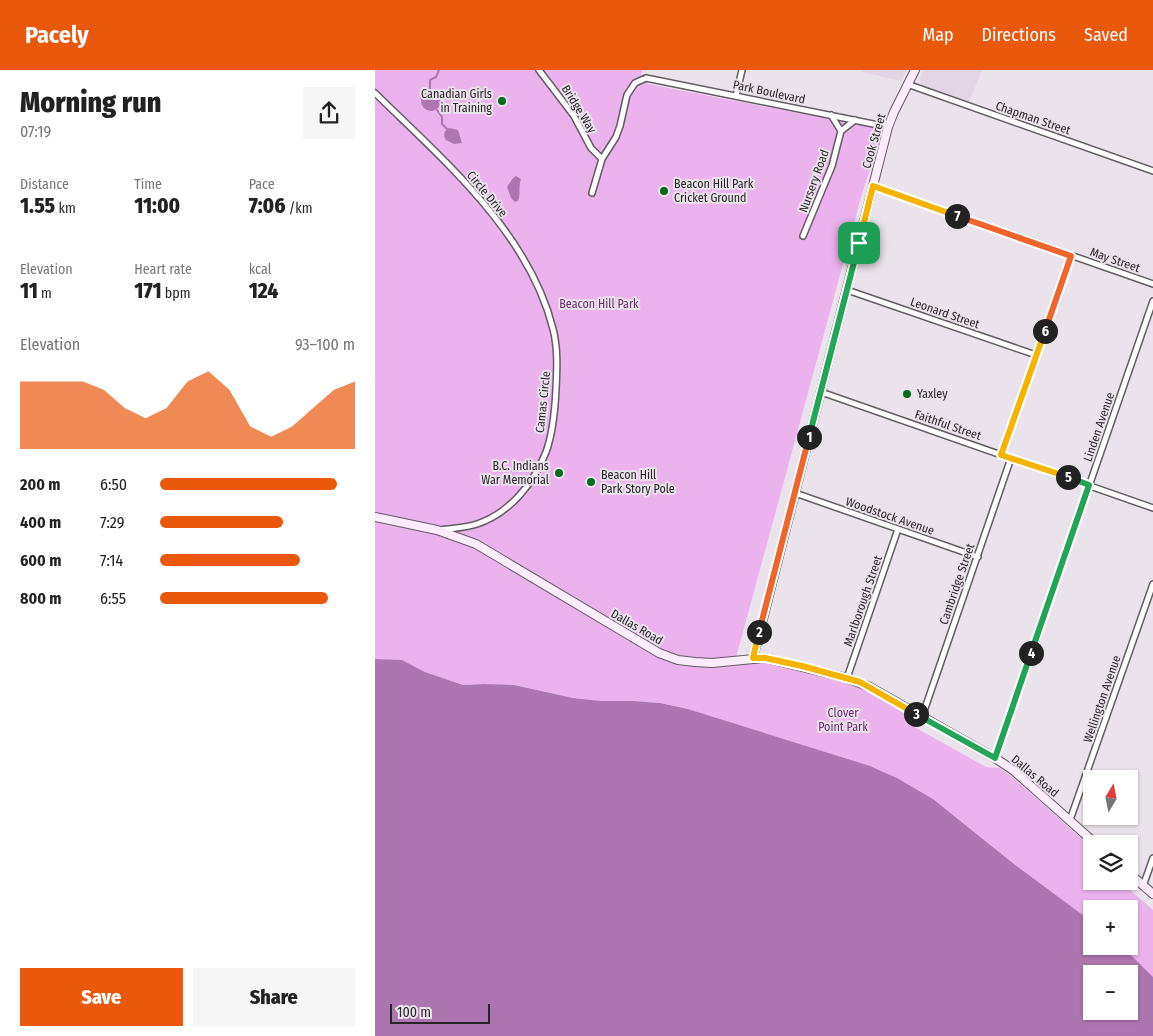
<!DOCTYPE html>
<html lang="en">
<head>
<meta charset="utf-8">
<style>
	:root { --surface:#fff; --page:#f6f6f6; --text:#222; --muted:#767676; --accent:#ea580c }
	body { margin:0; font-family:"Fira Sans Condensed",sans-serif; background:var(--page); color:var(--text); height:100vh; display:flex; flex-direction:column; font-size:19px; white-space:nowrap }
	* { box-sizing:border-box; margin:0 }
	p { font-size:16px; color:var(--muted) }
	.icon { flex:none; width:28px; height:28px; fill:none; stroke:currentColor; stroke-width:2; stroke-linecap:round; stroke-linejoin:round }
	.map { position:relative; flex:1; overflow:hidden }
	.panel { display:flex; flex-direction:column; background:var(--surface); width:375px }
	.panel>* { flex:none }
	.needle { width:32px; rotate:10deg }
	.controls { position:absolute; left:708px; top:700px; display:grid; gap:10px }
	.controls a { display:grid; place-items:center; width:55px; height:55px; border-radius:0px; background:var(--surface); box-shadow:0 1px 4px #0004; font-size:25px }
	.scale { position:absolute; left:15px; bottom:12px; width:100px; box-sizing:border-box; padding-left:5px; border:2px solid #292629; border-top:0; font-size:14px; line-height:18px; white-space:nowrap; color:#292629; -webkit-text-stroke:4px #ebe3eb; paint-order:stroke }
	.pin { position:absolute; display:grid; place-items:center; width:42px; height:42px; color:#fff; margin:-21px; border-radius:10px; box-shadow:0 2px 8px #0006 }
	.km { position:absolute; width:25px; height:25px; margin:-12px; border-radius:50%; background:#222; color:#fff; font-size:14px; line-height:25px; text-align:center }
	.round { display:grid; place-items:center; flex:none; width:52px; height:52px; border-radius:0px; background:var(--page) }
	.head { display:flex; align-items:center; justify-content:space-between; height:85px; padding:0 20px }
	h1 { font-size:28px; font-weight:800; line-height:38px }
	.metrics { display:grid; grid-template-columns:repeat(3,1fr); gap:8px; height:85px; padding:5px 20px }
	.metrics div { display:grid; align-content:center }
	.metrics b { font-size:21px; font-weight:800 }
	.metrics small { font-size:14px; font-weight:400 }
	.metrics p { font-size:14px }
	.chart { height:140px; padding:10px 20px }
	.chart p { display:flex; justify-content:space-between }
	.chart svg { width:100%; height:90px; margin-top:5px; fill:var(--accent); opacity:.7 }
	.cta { display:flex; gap:10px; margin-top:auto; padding:10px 20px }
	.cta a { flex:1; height:58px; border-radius:0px; background:var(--accent); color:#fff; font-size:20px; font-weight:800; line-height:58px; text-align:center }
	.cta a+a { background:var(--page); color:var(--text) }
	ul { padding:0 20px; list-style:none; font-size:16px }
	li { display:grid; grid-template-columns:80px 60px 1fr; align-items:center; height:38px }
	li i { height:12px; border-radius:6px; background:var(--accent) }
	header { display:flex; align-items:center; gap:30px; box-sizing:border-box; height:70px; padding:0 25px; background:var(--accent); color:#fff }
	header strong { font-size:24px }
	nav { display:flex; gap:28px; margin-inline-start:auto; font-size:18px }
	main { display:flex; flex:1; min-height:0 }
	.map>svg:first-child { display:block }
</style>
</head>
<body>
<header>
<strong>Pacely</strong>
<nav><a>Map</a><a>Directions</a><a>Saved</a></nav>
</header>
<main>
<section class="panel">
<div class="head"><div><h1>Morning run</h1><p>07:19</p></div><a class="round"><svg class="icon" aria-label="share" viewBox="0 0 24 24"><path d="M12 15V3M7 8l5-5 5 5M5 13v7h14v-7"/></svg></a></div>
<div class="metrics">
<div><p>Distance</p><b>1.55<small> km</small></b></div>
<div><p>Time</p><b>11:00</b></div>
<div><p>Pace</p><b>7:06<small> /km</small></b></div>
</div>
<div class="metrics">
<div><p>Elevation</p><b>11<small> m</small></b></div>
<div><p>Heart rate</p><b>171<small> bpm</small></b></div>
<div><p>kcal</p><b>124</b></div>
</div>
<div class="chart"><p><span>Elevation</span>93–100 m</p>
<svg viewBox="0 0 160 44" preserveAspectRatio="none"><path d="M0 44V11L10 11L20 11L30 11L40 15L50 24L60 29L70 24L80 11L90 6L100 15L110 33L120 38L130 33L140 24L150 15L160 11V44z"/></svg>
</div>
<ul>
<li><b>200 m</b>6:50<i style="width:91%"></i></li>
<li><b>400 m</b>7:29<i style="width:63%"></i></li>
<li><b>600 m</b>7:14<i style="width:72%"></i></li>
<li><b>800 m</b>6:55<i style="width:86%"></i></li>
</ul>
<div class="cta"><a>Save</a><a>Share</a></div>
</section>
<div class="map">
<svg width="778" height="966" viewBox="0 0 778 966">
	<rect width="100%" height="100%" fill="#ebe3eb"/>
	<path fill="#e3d6e4" d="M487 0H532L526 11 486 2Z
		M549 0H607L594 32 549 16 545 12V8Z"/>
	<path fill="#ecb2ee" d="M0 0H267L266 7 273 14 505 59 502 78 487 124 359 595 376 593 396 594 473 614 490 620 531 644 534 654 611 697 625 698 643 712 716 777V811L754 810 757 814 756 821 778 840V907L747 876H754V839H716V851L639 794 558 729 522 708 502 699 313 639 285 633 258 631H226L198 628 139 615 109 614 88 615 50 602 27 590 0 589Z"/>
	<path fill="#ae76b0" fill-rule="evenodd" d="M46 31a10 10 0 1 1 20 0a10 10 0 1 1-20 0Z
		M74 58 83 60 87 73 79 74 71 70 69 66 70 61Z
		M141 106 146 109C143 117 146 124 143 131L140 132 136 128 132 117 138 108Z
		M0 589 27 590 50 602 88 615 109 614 139 615 198 628 226 631H258L285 633 313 639 495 696 522 708 558 729 639 794 716 851V876H747L778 907V966H0ZM716 904H754V941H716Z"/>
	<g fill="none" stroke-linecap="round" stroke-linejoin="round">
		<path stroke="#ae76b0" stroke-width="2" d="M55 21V10L61 7 64 0
			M62 40 67 47V54L72 59"/>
		<g stroke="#635c63" stroke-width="8">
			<path id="minor" d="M164 0 199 46 216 78 227 89
				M271 8 513 57
				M532 14 778 101
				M0 23C68 90 154 162 178 259 183 278 182 299 181 319 180 340 178 363 171 382 159 413 135 443 102 454 91 458 77 458 65 460
				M361 26 367 0
				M456 45 466 61
				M498 116 778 214
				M217 123 227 89 241 67 245 56 252 25 260 13 271 8
				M428 166 457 96 466 61 480 50
				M472 220 661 285
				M446 322 778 438
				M626 385 696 186
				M420 423 603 487
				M472 608 523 459
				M547 647 636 388
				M620 688 778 231
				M695 750 778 514
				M768 816 778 788"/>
		</g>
		<g stroke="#635c63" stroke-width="10">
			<path id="secondary" d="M0 447 62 460 101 474 284 583 303 590 320 592 337 593 390 588 472 608 495 617 620 688 638 700 721 774
				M378 588 513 57 519 42 540 0
				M754 803 778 824"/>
		</g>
		<use href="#minor" stroke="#fff" stroke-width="5"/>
		<use href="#secondary" stroke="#fcecfc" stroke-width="8"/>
	</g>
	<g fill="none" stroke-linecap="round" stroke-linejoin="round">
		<g stroke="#fff" stroke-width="10">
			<path id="split-1" d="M434 367 484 173"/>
		</g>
		<g stroke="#fff" stroke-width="10">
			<path id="split-2" d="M384 562 434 367"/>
		</g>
		<g stroke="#fff" stroke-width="10">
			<path id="split-3" d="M384 562 378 588H390L427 596 485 612 541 644"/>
		</g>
		<g stroke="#fff" stroke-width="10">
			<path id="split-4" d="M541 644 620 688 656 583"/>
		</g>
		<g stroke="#fff" stroke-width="10">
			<path id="split-5" d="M656 583 714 415 693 407"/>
		</g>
		<g stroke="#fff" stroke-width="10">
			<path id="split-6" d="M670 261 626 385 693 407"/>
		</g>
		<g stroke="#fff" stroke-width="10">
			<path id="split-7" d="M582 146 696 186 670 261"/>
		</g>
		<g stroke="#fff" stroke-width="10">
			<path id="split-8" d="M484 173 498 116 582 146"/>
		</g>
		<use href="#split-1" stroke="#22a559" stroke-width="6"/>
		<use href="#split-2" stroke="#f0652b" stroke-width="6"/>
		<use href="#split-3" stroke="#f5b400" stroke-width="6"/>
		<use href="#split-4" stroke="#22a559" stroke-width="6"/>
		<use href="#split-5" stroke="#22a559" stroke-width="6"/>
		<use href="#split-6" stroke="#f5b400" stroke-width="6"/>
		<use href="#split-7" stroke="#f0652b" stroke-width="6"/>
		<use href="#split-8" stroke="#f5b400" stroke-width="6"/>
	</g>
	<g fill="#006c1c" stroke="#ebe3eb" stroke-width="2">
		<circle cx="127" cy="31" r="5"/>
		<circle cx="289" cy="121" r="5"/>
		<circle cx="532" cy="324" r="5"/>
		<circle cx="184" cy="403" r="5"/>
		<circle cx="216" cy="412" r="5"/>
	</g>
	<g text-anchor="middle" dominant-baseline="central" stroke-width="4" stroke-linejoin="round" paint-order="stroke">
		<g font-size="12" fill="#292629" stroke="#ebe3eb">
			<text transform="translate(394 22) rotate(12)">Park Boulevard</text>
			<text transform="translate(204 39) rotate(58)">Bridge Way</text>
			<text transform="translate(658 48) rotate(19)">Chapman Street</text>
			<text transform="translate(499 71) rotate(-74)">Cook Street</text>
			<text transform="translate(439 111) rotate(-70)">Nursery Road</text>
			<text transform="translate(112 124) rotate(50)">Circle Drive</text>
			<text transform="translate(740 190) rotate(19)">May Street</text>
			<text transform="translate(570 243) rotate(19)">Leonard Street</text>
			<text transform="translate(168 332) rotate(-84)">Camas Circle</text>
			<text transform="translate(573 355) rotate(19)">Faithful Street</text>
			<text transform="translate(724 357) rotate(-71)">Linden Avenue</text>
			<text transform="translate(515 446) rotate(19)">Woodstock Avenue</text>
			<text transform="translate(582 514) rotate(-71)">Cambridge Street</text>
			<text transform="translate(488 531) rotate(-71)">Marlborough Street</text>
			<text transform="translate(262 557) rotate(30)">Dallas Road</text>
			<text transform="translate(727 629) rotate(-71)">Wellington Avenue</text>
			<text transform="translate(660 706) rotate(40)">Dallas Road</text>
		</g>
		<g font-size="12" fill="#292629" stroke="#ebe3eb" text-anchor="start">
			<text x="117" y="24" text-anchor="end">Canadian Girls<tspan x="117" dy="14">in Training</tspan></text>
			<text x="299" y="114">Beacon Hill Park<tspan x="299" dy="14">Cricket Ground</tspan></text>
			<text x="542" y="324">Yaxley</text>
			<text x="174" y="396" text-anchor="end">B.C. Indians<tspan x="174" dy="14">War Memorial</tspan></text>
			<text x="226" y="405">Beacon Hill<tspan x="226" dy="14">Park Story Pole</tspan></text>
		</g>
		<g font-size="12" fill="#6f2a73" stroke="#ebe3eb">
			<text x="224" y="234">Beacon Hill Park</text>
			<text x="468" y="643">Clover<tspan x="468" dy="14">Point Park</tspan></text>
		</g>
	</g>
</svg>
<div class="controls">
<a><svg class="needle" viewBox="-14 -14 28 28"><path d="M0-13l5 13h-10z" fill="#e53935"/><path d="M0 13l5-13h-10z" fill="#767676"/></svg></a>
<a><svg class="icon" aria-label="layers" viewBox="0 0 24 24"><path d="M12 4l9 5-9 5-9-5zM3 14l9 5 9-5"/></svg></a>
<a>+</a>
<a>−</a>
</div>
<div class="scale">100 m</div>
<div class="pin" style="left:484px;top:173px;background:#1e9e55"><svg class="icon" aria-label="arrive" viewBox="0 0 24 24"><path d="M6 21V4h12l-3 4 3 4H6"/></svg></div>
<b class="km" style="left:434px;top:367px">1</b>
<b class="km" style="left:384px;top:562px">2</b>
<b class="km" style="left:541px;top:644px">3</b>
<b class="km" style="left:656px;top:583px">4</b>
<b class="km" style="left:693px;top:407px">5</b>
<b class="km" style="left:670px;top:261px">6</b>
<b class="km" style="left:582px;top:146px">7</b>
</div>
</main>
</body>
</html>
